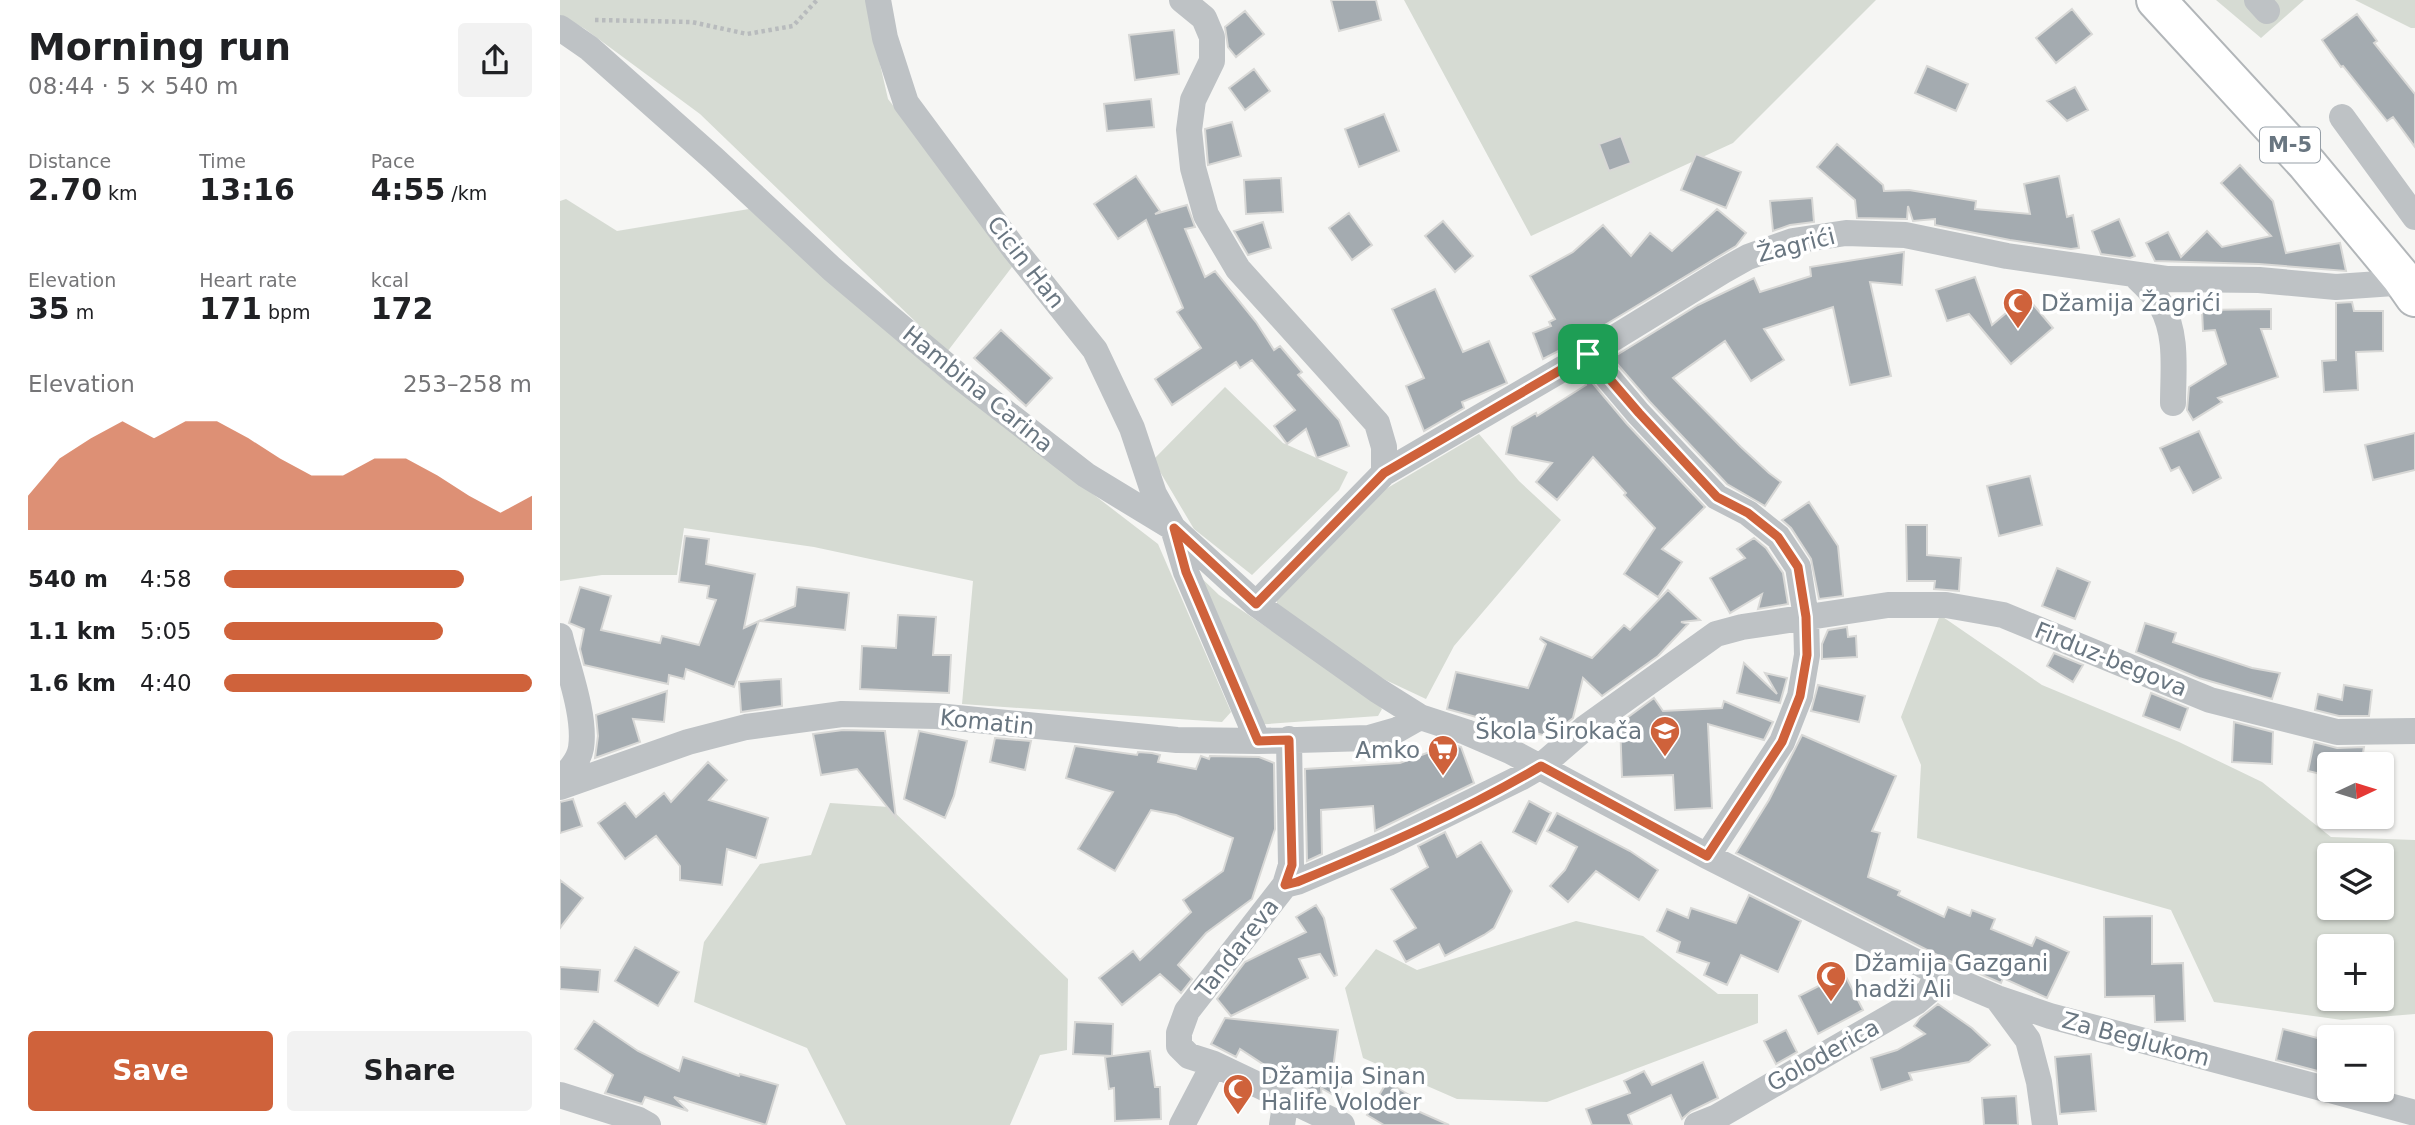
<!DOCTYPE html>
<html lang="en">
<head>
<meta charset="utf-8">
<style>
	:root { --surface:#fff; --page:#f2f2f2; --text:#202124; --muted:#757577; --accent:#cf623b }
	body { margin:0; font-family:"DejaVu Sans",sans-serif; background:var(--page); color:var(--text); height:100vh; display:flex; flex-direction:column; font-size:26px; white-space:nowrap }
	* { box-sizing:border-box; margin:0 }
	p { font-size:23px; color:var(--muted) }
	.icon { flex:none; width:38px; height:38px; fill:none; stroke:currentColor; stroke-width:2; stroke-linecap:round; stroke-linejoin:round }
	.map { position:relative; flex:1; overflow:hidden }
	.sheet { display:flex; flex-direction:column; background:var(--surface); width:560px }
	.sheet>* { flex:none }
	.needle { width:46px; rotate:86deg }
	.buttons { position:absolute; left:1757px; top:752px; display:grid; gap:14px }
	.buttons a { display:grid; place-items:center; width:77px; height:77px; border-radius:7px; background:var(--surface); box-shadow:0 2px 5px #0004; font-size:35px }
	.pin { position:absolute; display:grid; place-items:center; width:60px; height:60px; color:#fff; margin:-30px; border-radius:14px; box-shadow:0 4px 10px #0006 }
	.round { display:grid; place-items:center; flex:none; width:74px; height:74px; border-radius:7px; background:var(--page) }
	.headline { display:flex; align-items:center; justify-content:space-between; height:119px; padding:0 28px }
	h1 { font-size:38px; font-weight:700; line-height:52px }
	.figures { display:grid; grid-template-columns:repeat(3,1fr); gap:10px; height:119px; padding:7px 28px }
	.figures div { display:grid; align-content:center }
	.figures b { font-size:30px; font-weight:700 }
	.figures small { font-size:19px; font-weight:400 }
	.figures p { font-size:19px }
	.chart { height:196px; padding:14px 28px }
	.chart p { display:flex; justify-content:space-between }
	.chart svg { width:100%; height:126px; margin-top:7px; fill:var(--accent); opacity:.7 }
	.cta { display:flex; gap:14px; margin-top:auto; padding:14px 28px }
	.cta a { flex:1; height:80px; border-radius:7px; background:var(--accent); color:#fff; font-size:28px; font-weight:700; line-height:80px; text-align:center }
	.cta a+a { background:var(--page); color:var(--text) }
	ul { padding:0 28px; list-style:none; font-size:23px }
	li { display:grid; grid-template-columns:112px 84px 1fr; align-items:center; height:52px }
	li i { height:18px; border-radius:9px; background:var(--accent) }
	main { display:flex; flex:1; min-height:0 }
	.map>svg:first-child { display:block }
</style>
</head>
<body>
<main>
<section class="sheet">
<div class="headline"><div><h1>Morning run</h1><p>08:44 · 5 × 540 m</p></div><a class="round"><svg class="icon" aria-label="share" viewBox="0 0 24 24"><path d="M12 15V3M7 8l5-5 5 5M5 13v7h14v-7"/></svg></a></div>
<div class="figures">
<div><p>Distance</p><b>2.70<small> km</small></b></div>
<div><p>Time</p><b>13:16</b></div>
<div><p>Pace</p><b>4:55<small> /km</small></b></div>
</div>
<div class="figures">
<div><p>Elevation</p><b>35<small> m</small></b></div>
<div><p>Heart rate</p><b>171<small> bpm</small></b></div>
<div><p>kcal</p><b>172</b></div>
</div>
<div class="chart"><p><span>Elevation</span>253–258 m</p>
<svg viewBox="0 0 160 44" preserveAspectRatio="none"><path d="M0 44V32L10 19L20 12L30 6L40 12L50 6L60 6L70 12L80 19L90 25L100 25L110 19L120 19L130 25L140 32L150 38L160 32V44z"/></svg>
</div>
<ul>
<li><b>540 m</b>4:58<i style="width:78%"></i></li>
<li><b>1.1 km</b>5:05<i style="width:71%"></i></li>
<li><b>1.6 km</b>4:40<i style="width:100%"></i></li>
</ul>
<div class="cta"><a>Save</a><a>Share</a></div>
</section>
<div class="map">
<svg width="1855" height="1125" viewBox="0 0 1855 1125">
	<rect width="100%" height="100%" fill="#f6f6f4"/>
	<path fill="#d6dbd3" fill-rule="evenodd" d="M0 0H309L314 38 328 99 455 263 387 352 140 114 25 29 0 15Z
		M844 0H1316L1173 143 971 236Z
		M1656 0H1744L1701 38Z
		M1795 0H1855V28H1851Z
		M6 199 57 231 189 209 374 372 598 544 671 712 662 722 402 704 413 581 254 547 124 528 117 575H42L0 581V201Z
		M665 387 723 443 788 472 779 490 692 575 634 529 593 460Z
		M919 434 959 481 1001 520 894 646 866 699 815 675 717 609V598L824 490Z
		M632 569 659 595 813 699 822 709 818 716 693 725Z
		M1380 615 1482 685 1619 742 1702 782 1771 837 1855 840V1014L1782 1020 1654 1002 1611 910 1357 838 1361 765 1341 717ZM1769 856H1822V908H1769ZM1769 947H1822V999H1769Z
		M270 803 329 807 508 979 507 1050 480 1055 450 1125H286L247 1048 134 1002 144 942 200 864 251 855Z
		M1016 921 1083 936 1158 994H1198V1023L987 1102 897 1099 803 1058 785 988 816 949 857 970Z"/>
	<path fill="#a4abb0" stroke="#d8d8d6" stroke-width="2" d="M771 0H816L821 20 779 31Z
		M1512 9 1532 34 1496 63 1476 38Z
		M685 11 704 34 676 57 668 47 665 27Z
		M1797 14 1817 41 1814 43 1855 94V147L1833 117 1827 121 1783 66 1781 67 1762 40Z
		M614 30 619 74 575 80 569 35Z
		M1367 66 1408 84 1396 111 1355 93Z
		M694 69 710 91 685 110 669 88Z
		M1515 87 1528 110 1507 121 1487 101Z
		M591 99 594 127 547 131 544 104Z
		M824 114 839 151 799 167 785 129Z
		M672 122 681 156 648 165 645 129Z
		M1061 136 1071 163 1049 171 1039 144Z
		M1277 144 1323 185 1324 191 1349 190 1416 201 1415 209 1470 214 1464 184 1499 176 1507 217 1513 215 1519 248 1511 249 1450 240 1375 225V219L1353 221 1348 206 1347 219 1297 218 1295 200 1257 167Z
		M1136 154 1181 172 1166 208 1121 190Z
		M1680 165 1713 201 1726 253 1780 243 1786 271 1699 264 1595 261 1586 243 1608 232 1621 257 1647 231 1662 247 1711 236 1661 183Z
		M576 176 600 211 595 214 627 205 635 227 625 229 645 277 655 271 696 322 714 350 720 346 742 372 738 375 779 420 789 446 757 458 746 429 727 444 714 426 735 410 692 360 680 368 676 362 612 405 595 379 641 348 617 312 623 308 586 220 558 239 534 204Z
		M721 178 723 212 686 214 684 180Z
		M1252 198 1254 222 1230 225 1213 231 1210 201Z
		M1157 209 1186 233 1176 246 1020 340 983 359 973 333 991 326 989 322 995 319 970 276 1013 252 1043 225 1071 256 1090 233 1112 251Z
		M789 213 812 245 792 260 769 228Z
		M1559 219 1575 256 1570 258 1541 254 1532 231Z
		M883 221 913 256 895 272 865 236Z
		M703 222 711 248 688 255 674 231Z
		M1344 252 1342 285 1310 282 1331 376 1290 385 1273 307 1204 329 1224 360 1191 381 1165 341 1113 378 1181 447 1209 473 1221 482 1205 506 1167 484 1090 402 1052 358 1138 305 1194 278 1200 292 1251 276 1250 267Z
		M1415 277 1432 325 1466 296 1493 328 1451 364 1409 314 1387 321 1376 290Z
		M875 289 903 352 929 341 947 383 902 402 904 408 864 431 846 386 864 378 832 309Z
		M1792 302 1794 311H1823V351L1796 352 1798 390 1764 392 1762 361 1776 360V303Z
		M1711 309V329H1701L1718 377 1658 398 1662 402 1633 420 1627 410 1629 387 1666 364 1655 330 1643 331 1642 310Z
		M441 330 492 378 466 406 414 358Z
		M1025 374 1067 424 1145 507 1102 549 1122 562 1098 597 1064 574 1095 528 1064 495 1066 493 1033 457 997 500 976 482 992 463 946 454 952 427 976 413 977 416 1026 385 1021 376Z
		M1639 431 1661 478 1633 493 1619 467 1611 471 1600 448Z
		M1855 433V470L1813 480 1805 445Z
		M1470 476 1482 525 1439 536 1427 486Z
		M1249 502 1278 546 1283 596 1259 599 1251 559 1231 528 1222 520Z
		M1346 525H1367V555L1401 558 1399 591 1374 589 1375 581H1347Z
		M125 536 149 539 146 564 195 574 184 628 199 621 174 687 126 669 124 679 109 675 108 684 24 665 20 649 24 629 9 623 20 587 51 596 41 630 100 643 102 636 139 645 156 600 147 598 149 586 119 582Z
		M1194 538 1206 548 1223 573 1228 604 1198 609 1202 594 1170 613 1150 578 1185 558 1177 549Z
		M1497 568 1530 582 1515 619 1482 606Z
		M237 587 289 593 285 630 200 621 235 606Z
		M1108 590 1140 620 1121 622 1128 624 1098 656 1042 696 1023 678 1013 718 990 737 887 709 896 672 968 688 986 644 980 639 981 637 1032 658 1064 625 1070 630Z
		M338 615 376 617 373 655H391L389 693 300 689 302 646 336 648Z
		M1585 623 1616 633 1613 642 1692 668 1720 673 1712 699 1639 678 1576 652Z
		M1287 627 1288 637 1296 636 1297 657 1262 659V644L1268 630Z
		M1494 653 1523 665 1513 682 1487 666Z
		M1184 663 1217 694 1205 673 1227 678 1220 703 1177 693Z
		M221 679 222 706 181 712 179 682Z
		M1258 685 1305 696 1299 722 1251 711Z
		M1784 685 1812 690 1809 716H1779L1755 710 1758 694 1782 700Z
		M107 691 104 722 73 719 80 742 35 758 38 736 36 715Z
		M1591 693 1628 708 1620 730 1583 716Z
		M1094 698 1103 711 1162 708 1164 701 1213 722 1204 740 1148 724 1152 808 1115 810 1113 775 1062 777 1060 723Z
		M1674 722 1713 732 1712 764 1672 762Z
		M283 730 325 731 336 818 297 769 261 775 253 734Z
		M359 731 407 741 394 796 385 818 344 799Z
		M1242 735 1336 776 1312 831 1320 833 1308 877 1340 891 1338 895 1384 917 1388 907 1410 916 1412 910 1435 919 1431 929 1472 946 1476 937 1509 952 1487 998 1443 978 1441 983 1385 959 1176 853 1209 800Z
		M435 738 471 741 465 770 430 762Z
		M1754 742 1777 748 1804 747 1801 765H1769V776L1748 771Z
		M891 744 901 747 914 783 817 830 815 831 813 806 761 810 762 854 747 861 745 769 840 763Z
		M515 746 577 755 578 752 592 753 600 755 598 762 636 769 641 756 649 759 650 756 699 757 714 763 715 829 692 899 646 933 618 965 632 979 621 993 600 974 562 1005 539 978 573 951 580 960 631 912 623 900 663 871 673 838 616 815 591 810 555 871 518 849 553 792 506 778Z
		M148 762 167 780 149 800 208 818 196 858 167 849 162 885 120 880V866L96 836 65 859 38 823 65 803 76 817 104 793 111 802Z
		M13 799 22 826 0 833V802Z
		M969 801 991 813 976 844 953 832Z
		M997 813 1070 851 1098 870 1079 900 1036 871 1008 902 990 886 1005 870 1017 847 987 831Z
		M885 832 897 857 921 842 952 891 934 928 924 935 885 956 879 944 846 962 834 941 856 928 831 889 868 867 858 846Z
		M0 880 23 898 0 928Z
		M1189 895 1241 921 1218 972 1181 955 1167 985 1144 975 1149 963 1117 952 1120 942 1097 931 1107 909 1128 918 1131 908 1176 923Z
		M756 905 764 918 777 975 774 976 760 954 739 959 748 978 671 1016 657 999 685 962 746 932 736 917Z
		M1592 916V964L1623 963 1625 1021 1595 1022 1594 996 1545 997 1544 917Z
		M75 947 119 972 98 1006 55 981Z
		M0 967 40 970 38 992 0 989Z
		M1284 973 1303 1010 1258 1034 1239 996Z
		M1378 1004 1412 1028 1430 1045 1409 1062 1349 1073 1352 1080 1321 1090 1311 1058 1337 1050 1365 1034 1354 1026 1360 1018Z
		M665 1018 778 1030 773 1069 787 1078 775 1096 761 1088 762 1098 720 1071 718 1074 680 1049 676 1057 651 1044Z
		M34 1021 78 1051 119 1071 123 1057 179 1076 180 1074 218 1085 206 1125 114 1097 128 1111 85 1097 82 1104 45 1093 53 1075 15 1049Z
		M515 1022 553 1024 552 1056 513 1054Z
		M1723 1029 1769 1041V1055L1765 1073 1716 1060Z
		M1226 1030 1237 1052 1216 1064 1204 1041Z
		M590 1051 595 1087H600L601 1119 555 1121 554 1088 549 1089 545 1057Z
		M1531 1054 1536 1111 1500 1114 1495 1057Z
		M1143 1062 1158 1098 1131 1111 1123 1118 1122 1119 1111 1095 1068 1115 1072 1125H1032L1026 1109 1070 1093 1064 1081 1084 1071 1092 1085Z
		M827 1082 858 1100 853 1109 889 1125H824L807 1115Z
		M1456 1096 1458 1125H1424L1422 1098Z"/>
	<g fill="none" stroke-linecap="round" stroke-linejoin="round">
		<g stroke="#b2b6b9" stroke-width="42">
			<path id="primary" d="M1596 0 1747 164 1841 277 1855 297"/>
		</g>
		<path stroke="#b8bbbd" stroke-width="4.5" stroke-dasharray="3.5 3.5" stroke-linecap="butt" d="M35 20 132 22 187 34 233 26 257 0"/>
		<path stroke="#bec2c5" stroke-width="26" d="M318 0 325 38 346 103 455 250 535 350 572 428 594 494 613 528 626 572 698 741
			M622 0 644 18 652 37V61L633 100 629 130 633 168 646 215 678 269 817 423 824 447V473
			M1697 0 1707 11
			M0 28 29 48 154 159 272 269 400 377 526 475 613 528 696 604 817 690 860 717 906 732 950 751 1147 856 1378 973 1437 998 1490 1016 1769 1090
			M1782 117 1855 217
			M1576 276C1584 285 1595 294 1601 305 1618 335 1613 370 1613 403
			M1028 354 1078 413 1157 497 1188 513 1218 537 1238 567 1246 617 1247 655 1240 696 1222 742 1147 856
			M696 604 824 473 1028 354 1163 271 1188 257 1233 241 1286 233 1345 235 1447 256 1608 279 1699 280 1776 287 1834 283 1841 277
			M0 636C8 669 26 716 21 748 19 760 9 772 0 779
			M0 787 128 742 186 727 282 714 377 716 617 740 698 741 809 738 837 730 860 717
			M725 885 737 882 828 843 962 777 981 766 1025 728 1156 634 1182 627 1328 605H1386L1443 615 1650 700 1777 732 1855 731
			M1437 998 1468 1040 1479 1082 1485 1125
			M654 1064 782 1125
			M1770 1090 1855 1113
			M0 1095 79 1120 88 1125
			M622 1125 654 1064 629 1056 619 1046V1033L627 1011 725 885 731 865 729 739
			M722 1125 726 1099
			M1137 1125 1157 1117 1356 1002 1369 991 1378 973"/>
		<use href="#primary" stroke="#fff" stroke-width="38"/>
	</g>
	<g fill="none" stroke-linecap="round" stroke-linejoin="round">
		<g stroke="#fff" stroke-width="14">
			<path id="route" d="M1028 354 1079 413 1157 497 1188 513 1218 537 1238 567 1246 617 1247 655 1240 696 1222 742 1147 856 981 766C903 812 820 848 737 882L725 885 732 865 729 740 698 741 626 572 614 528 696 604 824 473Z"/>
		</g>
		<use href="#route" stroke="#cf623b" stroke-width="9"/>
	</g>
	<defs>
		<g id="mosque-pin" transform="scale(1.575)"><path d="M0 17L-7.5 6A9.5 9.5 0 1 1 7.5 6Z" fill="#cf623b" stroke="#fff"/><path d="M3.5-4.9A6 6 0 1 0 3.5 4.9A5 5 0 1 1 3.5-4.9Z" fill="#fff"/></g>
		<g id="school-pin" transform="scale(1.575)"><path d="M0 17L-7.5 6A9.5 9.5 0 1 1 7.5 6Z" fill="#cf623b" stroke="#fff"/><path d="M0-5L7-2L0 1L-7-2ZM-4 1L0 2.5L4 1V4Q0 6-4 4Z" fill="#fff"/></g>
		<g id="supermarket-pin" transform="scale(1.575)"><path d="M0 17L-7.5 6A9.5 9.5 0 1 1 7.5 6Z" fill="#cf623b" stroke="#fff"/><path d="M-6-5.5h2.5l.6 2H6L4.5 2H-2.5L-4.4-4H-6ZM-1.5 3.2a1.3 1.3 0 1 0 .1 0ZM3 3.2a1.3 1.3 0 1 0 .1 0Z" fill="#fff"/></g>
	</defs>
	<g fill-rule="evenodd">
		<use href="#mosque-pin" x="1458" y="303"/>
		<use href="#school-pin" x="1105" y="731"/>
		<use href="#supermarket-pin" x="883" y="750"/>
		<use href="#mosque-pin" x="1271" y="976"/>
		<use href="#mosque-pin" x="678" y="1089"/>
	</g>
	<g text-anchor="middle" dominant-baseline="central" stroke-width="7" stroke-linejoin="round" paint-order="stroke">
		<rect fill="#fff" stroke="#969fa7" stroke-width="2" x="1700" y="127.5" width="60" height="35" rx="5"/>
		<g font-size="21" font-weight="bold" fill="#697681">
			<text x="1730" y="145">M-5</text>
		</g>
		<g font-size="23" fill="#697681" stroke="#fff">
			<text transform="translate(1236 245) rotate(-14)">Žagrići</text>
			<text transform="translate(466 262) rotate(52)">Cicin Han</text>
			<text transform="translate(418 389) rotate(39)">Hambina Carina</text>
			<text transform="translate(1551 659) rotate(22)">Firduz-begova</text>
			<text transform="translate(427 722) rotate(6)">Komatin</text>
			<text transform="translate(677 948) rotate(-52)">Tandareva</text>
			<text transform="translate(1576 1039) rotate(15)">Za Beglukom</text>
			<text transform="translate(1263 1055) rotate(-29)">Goloderica</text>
		</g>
		<g font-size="23" fill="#697681" stroke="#fff" text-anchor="start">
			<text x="1481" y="303">Džamija Žagrići</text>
			<text x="1082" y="731" text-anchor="end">Škola Širokača</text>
			<text x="860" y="750" text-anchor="end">Amko</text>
			<text x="1294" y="963">Džamija Gazgani<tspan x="1294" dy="26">hadži Ali</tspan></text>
			<text x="701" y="1076">Džamija Sinan<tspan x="701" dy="26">Halife Voloder</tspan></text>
		</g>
	</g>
</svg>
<div class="buttons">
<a><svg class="needle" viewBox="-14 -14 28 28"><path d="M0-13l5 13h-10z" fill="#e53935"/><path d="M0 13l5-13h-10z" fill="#757577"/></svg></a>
<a><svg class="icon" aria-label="layers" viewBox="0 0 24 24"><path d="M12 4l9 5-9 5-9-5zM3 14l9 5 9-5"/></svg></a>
<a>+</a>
<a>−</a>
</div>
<div class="pin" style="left:1028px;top:354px;background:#1e9e55"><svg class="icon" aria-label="arrive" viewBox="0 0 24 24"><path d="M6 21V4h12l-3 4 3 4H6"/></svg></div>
</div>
</main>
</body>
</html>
